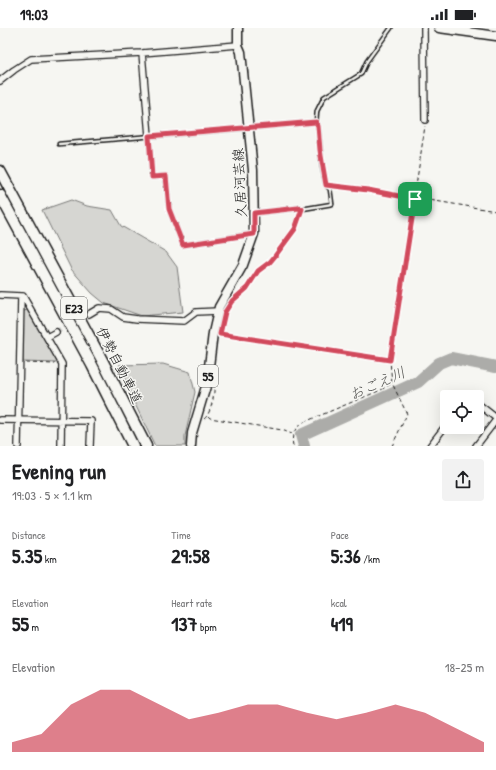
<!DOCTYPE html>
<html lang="en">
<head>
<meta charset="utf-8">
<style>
	:root { --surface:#fff; --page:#f2f2f2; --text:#202124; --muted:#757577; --accent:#d1495b }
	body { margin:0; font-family:"Patrick Hand","Klee One",sans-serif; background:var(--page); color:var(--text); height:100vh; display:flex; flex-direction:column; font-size:15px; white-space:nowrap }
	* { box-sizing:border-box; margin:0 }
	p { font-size:13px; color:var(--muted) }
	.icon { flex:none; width:22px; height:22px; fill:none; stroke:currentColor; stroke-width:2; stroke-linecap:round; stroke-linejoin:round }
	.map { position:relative; height:418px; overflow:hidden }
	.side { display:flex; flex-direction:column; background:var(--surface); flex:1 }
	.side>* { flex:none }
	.buttons { position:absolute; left:440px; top:362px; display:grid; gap:8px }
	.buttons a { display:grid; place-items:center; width:44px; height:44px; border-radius:4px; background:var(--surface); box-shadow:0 4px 16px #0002; font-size:20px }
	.pin { position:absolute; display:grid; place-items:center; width:34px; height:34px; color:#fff; margin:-17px; border-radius:8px; box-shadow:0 2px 6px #0006 }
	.round { display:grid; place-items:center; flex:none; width:42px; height:42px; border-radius:4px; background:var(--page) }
	.headline { display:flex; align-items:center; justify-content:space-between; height:68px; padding:0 12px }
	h1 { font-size:22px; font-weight:700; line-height:30px }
	.figures { display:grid; grid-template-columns:repeat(3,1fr); gap:6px; height:68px; padding:4px 12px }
	.figures div { display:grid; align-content:center }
	.figures b { font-size:20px; font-weight:700 }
	.figures small { font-size:11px; font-weight:400 }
	.figures p { font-size:11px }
	.chart { height:112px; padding:8px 12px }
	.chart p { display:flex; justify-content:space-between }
	.chart svg { width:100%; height:72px; margin-top:4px; fill:var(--accent); opacity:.7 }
	.status { display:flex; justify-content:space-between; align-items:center; height:28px; padding:0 20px; background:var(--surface); direction:ltr }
	.status svg { height:11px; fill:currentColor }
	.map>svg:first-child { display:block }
</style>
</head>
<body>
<div class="status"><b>19:03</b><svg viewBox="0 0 49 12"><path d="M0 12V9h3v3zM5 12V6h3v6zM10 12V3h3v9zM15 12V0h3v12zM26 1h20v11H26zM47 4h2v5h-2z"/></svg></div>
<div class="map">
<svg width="496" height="418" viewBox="0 0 496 418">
	<rect width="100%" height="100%" fill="#f6f6f2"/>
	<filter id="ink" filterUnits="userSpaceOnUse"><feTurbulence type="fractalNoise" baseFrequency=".025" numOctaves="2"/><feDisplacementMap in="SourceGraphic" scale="8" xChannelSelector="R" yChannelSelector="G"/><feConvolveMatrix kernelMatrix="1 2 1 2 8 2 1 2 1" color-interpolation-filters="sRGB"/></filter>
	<g filter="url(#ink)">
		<path fill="#d6d6d2" stroke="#797977" d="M71 172 87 178 112 182 121 198 166 224 177 239 183 284 142 288 104 275 92 265 71 241 42 182Z
			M28 282 58 335 23 334V283Z
			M163 336 190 344 195 364 185 408V418H155L134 374 119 337Z"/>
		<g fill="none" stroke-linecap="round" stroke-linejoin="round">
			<path stroke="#acaca9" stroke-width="12" d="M304 418 301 407 418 354 439 335 451 330 496 339"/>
			<path stroke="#d5d5d2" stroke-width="5.5" stroke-dasharray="5.5 3" stroke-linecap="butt" d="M56 304 89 286"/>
			<g stroke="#1c1c1c" stroke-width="5.5">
				<path id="lane" d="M149 109 152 149 166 148 169 181 183 217 252 206
					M59 116 316 94
					M255 185 298 180 302 181 332 176 330 161 326 157 322 138 318 98 316 94 317 83 324 69 361 46 367 33 391 0"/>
			</g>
			<g stroke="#1c1c1c" stroke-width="8">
				<path id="street" d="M424 0 425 92
					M142 25 149 108
					M0 53 14 42 31 31 142 25 238 17
					M0 267 21 268
					M21 268H23L62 336 61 418
					M89 286 99 280 111 281 123 289 137 291 184 293 196 284 218 283
					M47 309 56 304
					M468 369H469
					M477 375 496 390
					M0 392 91 393 90 418
					M18 418 21 268
					M430 418 447 396
					M476 418 496 392"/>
			</g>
			<g stroke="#1c1c1c" stroke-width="11">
				<path id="primary" d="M439 0 496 8
					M191 418 192 405 207 355 213 305 219 279 243 237 254 206 253 142 241 24 238 17V0"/>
			</g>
			<g stroke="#1c1c1c" stroke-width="13">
				<path id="highway" d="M0 143 102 332 146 418
					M0 167 92 337 133 418"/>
			</g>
			<path stroke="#1c1c1c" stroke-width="1" stroke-dasharray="4 3" stroke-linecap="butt" d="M334 158 368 162 496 183
				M232 273 247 259 258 243 270 234 295 201 300 185
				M221 306 389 332
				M26 335 55 336
				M208 388 210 390 282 402 292 406
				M204 391C211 386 215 366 214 357
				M293 418C291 408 294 401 302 395L381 362 392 355
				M392 418 407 386 392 355 390 332 425 98"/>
			<use href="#lane" stroke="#f6f6f2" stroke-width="2.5"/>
			<use href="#street" stroke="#f6f6f2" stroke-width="5.5"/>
			<use href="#primary" stroke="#f6f6f2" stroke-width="8"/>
			<use href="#highway" stroke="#f6f6f2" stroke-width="10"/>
		</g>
	</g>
	<g fill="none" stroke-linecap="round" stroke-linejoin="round" filter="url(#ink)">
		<g stroke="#fff" stroke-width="8">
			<path id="route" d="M316 94 318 98 320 122 326 157 368 162 415 171 390 332 220 306 225 284 232 273 247 260 258 243 270 234 275 228 295 201 302 181 298 180 254 185V206L183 217 169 181 166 148 152 149 149 108Z"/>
		</g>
		<use href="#route" stroke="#d1495b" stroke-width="5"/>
	</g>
	<g text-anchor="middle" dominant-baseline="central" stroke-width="3" stroke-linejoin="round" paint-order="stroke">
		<g fill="#f6f6f2" stroke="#5d5d5c" stroke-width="1">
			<rect x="61" y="269" width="26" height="22" rx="3"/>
			<rect x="198" y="337" width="20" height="22" rx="3"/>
		</g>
		<g font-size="13" font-weight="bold" fill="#1c1c1c">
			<text x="74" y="280">E23</text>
			<text x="208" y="348">55</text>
		</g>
		<g font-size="14" fill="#1c1c1c" stroke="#f6f6f2">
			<text transform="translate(239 155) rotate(-93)">久居河芸線</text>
			<text transform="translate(120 337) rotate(63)">伊勢自動車道</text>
		</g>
		<g font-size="15" font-style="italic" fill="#565654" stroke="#f6f6f2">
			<text transform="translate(377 355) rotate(-24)">おごえ川</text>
		</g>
	</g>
</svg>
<div class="buttons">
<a><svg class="icon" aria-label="locate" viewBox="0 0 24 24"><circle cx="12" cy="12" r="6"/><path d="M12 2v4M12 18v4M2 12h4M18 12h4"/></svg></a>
</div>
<div class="pin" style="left:415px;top:171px;background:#1e9e55"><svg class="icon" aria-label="arrive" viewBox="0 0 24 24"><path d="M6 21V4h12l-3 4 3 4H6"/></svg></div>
</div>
<section class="side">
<div class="headline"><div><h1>Evening run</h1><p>19:03 · 5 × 1.1 km</p></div><a class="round"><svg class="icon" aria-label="share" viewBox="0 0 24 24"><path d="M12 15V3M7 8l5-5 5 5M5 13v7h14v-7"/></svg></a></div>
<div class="figures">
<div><p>Distance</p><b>5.35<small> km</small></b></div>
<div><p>Time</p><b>29:58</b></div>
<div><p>Pace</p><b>5:36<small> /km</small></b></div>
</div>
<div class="figures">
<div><p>Elevation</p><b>55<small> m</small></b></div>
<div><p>Heart rate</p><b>137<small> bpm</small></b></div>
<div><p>kcal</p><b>419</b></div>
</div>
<div class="chart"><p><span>Elevation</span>18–25 m</p>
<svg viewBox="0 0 160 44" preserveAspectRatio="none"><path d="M0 44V38L10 33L20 15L30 6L40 6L50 15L60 24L70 20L80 15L90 15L100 20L110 24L120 20L130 15L140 20L150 29L160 38V44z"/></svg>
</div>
</section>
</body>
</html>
